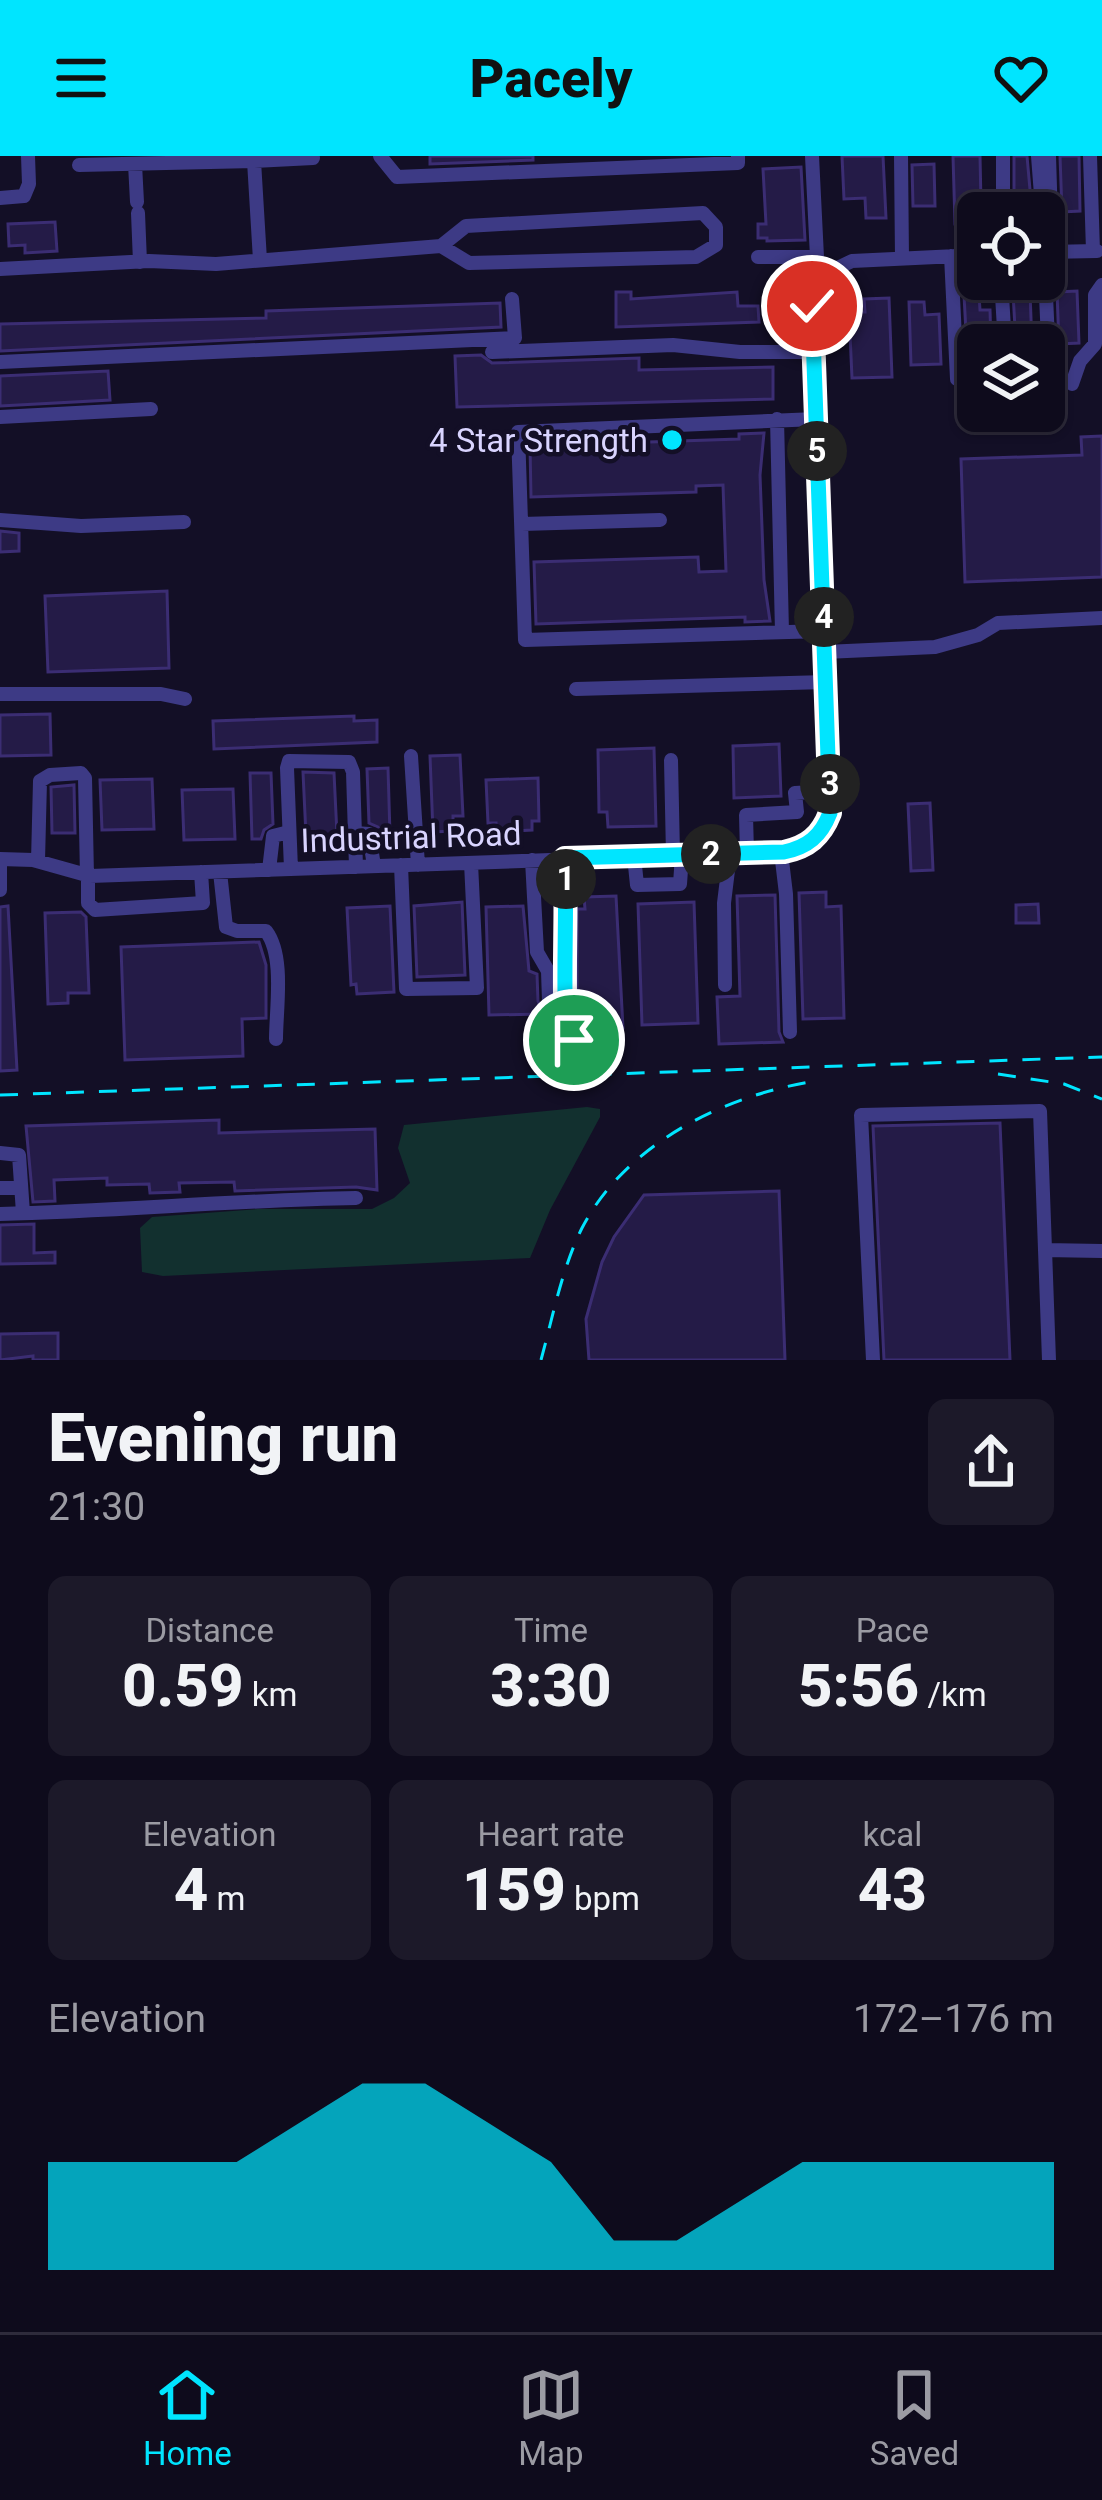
<!DOCTYPE html>
<html lang="en">
<head>
<meta charset="utf-8">
<style>
	:root { --surface:#0e0b1c; --page:#1c1929; --text:#f1f3f6; --muted:#9b9ba3; --line:#2e2b3b; --accent:#00e5ff }
	body { margin:0; font-family:Roboto,sans-serif; background:var(--page); color:var(--text); height:100vh; display:flex; flex-direction:column; font-size:45px; white-space:nowrap }
	* { box-sizing:border-box; margin:0 }
	p { font-size:39px; color:var(--muted) }
	.icon { flex:none; width:66px; height:66px; fill:none; stroke:currentColor; stroke-width:2; stroke-linecap:round; stroke-linejoin:round }
	.map { position:relative; height:1204px; overflow:hidden }
	.details { display:flex; flex-direction:column; background:var(--surface); flex:1 }
	.details>* { flex:none }
	.buttons { position:absolute; left:957px; top:36px; display:grid; gap:24px }
	.buttons a { display:grid; place-items:center; width:108px; height:108px; border-radius:18px; background:var(--surface); box-shadow:0 3px 9px #0004,0 0 0 3px var(--line); font-size:60px }
	.pin { position:absolute; display:grid; place-items:center; width:102px; height:102px; color:#fff; margin:-51px; border:6px solid #fff; border-radius:50%; box-shadow:0 3px 12px #0007 }
	.km { position:absolute; width:60px; height:60px; margin:-30px; border-radius:50%; background:#222; color:#fff; font-size:33px; line-height:60px; text-align:center }
	.round { display:grid; place-items:center; flex:none; width:126px; height:126px; border-radius:18px; background:var(--page) }
	.head { display:flex; align-items:center; justify-content:space-between; height:204px; padding:0 48px }
	h1 { font-size:66px; font-weight:800; line-height:90px }
	.stats { display:grid; grid-template-columns:repeat(3,1fr); gap:18px; height:204px; padding:12px 48px }
	.stats div { display:grid; align-content:center; border-radius:18px; background:var(--page); text-align:center }
	.stats b { font-size:60px; font-weight:800 }
	.stats small { font-size:33px; font-weight:400 }
	.stats p { font-size:33px }
	.chart { height:336px; padding:24px 48px }
	.chart p { display:flex; justify-content:space-between }
	.chart svg { width:100%; height:216px; margin-top:12px; fill:var(--accent); opacity:.7 }
	header { display:flex; justify-content:space-between; align-items:center; height:156px; padding:0 48px; background:var(--accent); color:#111; font-size:54px; font-weight:800 }
	.dock { display:flex; justify-content:space-around; align-items:center; height:168px; border-top:3px solid var(--line); background:var(--surface); font-size:33px; color:var(--muted) }
	.dock a { display:grid; justify-items:center; gap:6px }
	.dock .on { color:var(--accent) }
	.map>svg:first-child { display:block }
</style>
</head>
<body>
<header><svg class="icon" aria-label="menu" viewBox="0 0 24 24"><path d="M4 6h16M4 12h16M4 18h16"/></svg>Pacely<svg class="icon" aria-label="heart" viewBox="0 0 24 24"><path d="M12 20l-8-8c-3-5 5-10 8-4 3-6 11-1 8 4z"/></svg></header>
<div class="map">
<svg width="1102" height="1204" viewBox="0 0 1102 1204">
	<rect width="100%" height="100%" fill="#130f26"/>
	<path fill="#12302f" d="M587 951 600 953V961L550 1054 530 1102 163 1120 142 1116 140 1072 152 1061 258 1053H372L394 1042 410 1027 398 992 404 969Z"/>
	<path fill="#241b47" stroke="#3b2d73" stroke-width="3" d="M430 0H533V4L430 8Z
		M842 0H883L886 62H866L865 42 844 43Z
		M953 0H980L981 47 972 48 973 68H955Z
		M1014 0H1027L1032 56 1014 57Z
		M1060 0H1079L1080 55 1062 56Z
		M934 8 935 50H913L912 9Z
		M801 11 805 84 767 85V82H758V68H766L763 13Z
		M55 66 57 95 25 97V89L9 90 8 68Z
		M1077 135 1079 187 1059 188 1057 136Z
		M616 136H631V143L737 136 738 150H758L759 166 616 171Z
		M1030 136 1032 189H1016L1013 137Z
		M964 139H979L980 154H990L991 189H978V216L968 214Z
		M889 142 892 221 852 222 849 156H865L864 143Z
		M909 146H924L925 159 939 158 941 208 911 209Z
		M500 147 501 171 0 195V168L266 162V155Z
		M481 199 492 207 639 202V214L773 211V243L457 251 455 200Z
		M108 215 110 244 0 250V220Z
		M764 277 760 319 764 424 770 465 745 466V461L536 468 534 406 698 401 699 416 726 415 723 329 696 330V336L531 341 530 290 739 283V278Z
		M1102 280V421L965 426 961 303 1082 299 1081 281Z
		M0 375 19 377V395L0 396Z
		M167 435 169 512 48 516 45 440Z
		M50 558 51 599 0 600V559Z
		M354 560V565L377 564V586L214 593 213 565Z
		M779 588 781 640 734 642 733 590Z
		M654 592 656 670 608 671 607 656H599L598 594Z
		M460 599 463 660H453V675L433 676 430 600Z
		M388 612 390 679H381L378 671 369 667 367 613Z
		M303 616 334 617 337 679 306 680Z
		M250 617H271L273 668 264 674 261 683H252Z
		M538 622 539 665H532V674L496 676V667H488L486 624Z
		M152 623 154 673 102 674 100 624Z
		M74 629 75 677H52L51 631Z
		M233 633 235 683 184 684 182 634Z
		M930 647 933 714 911 715 908 648Z
		M826 736V751L841 750 844 862 803 863 799 737Z
		M775 739 779 876 783 886 719 888 717 841 740 840 737 740Z
		M616 740 623 872 577 873V753H585L584 741Z
		M462 746 465 819 417 821 414 750Z
		M694 746 698 867 642 869 638 748Z
		M1038 748 1039 767H1016V749Z
		M8 750 17 914 0 915V751Z
		M390 750 394 836 357 838 356 828 351 829 347 752Z
		M523 750 529 815 537 818 538 845 543 858 489 859 486 751Z
		M81 756 86 761 89 837H68V847L48 848 45 757Z
		M259 786 266 809V862L242 863 243 900 125 904 121 791Z
		M219 964V977L375 973 377 1034 356 1031 235 1035 234 1026 179 1027 180 1036 150 1037 149 1028 107 1029V1022L54 1024 55 1045 33 1046 26 970Z
		M1000 967 1010 1204H884L873 970Z
		M779 1035 785 1204H589L586 1163 602 1106 614 1081 644 1039Z
		M34 1068V1097L55 1096V1107L0 1108V1069Z
		M58 1177V1204H33V1200L0 1204V1178Z"/>
	<g fill="none" stroke-linecap="round" stroke-linejoin="round">
		<path stroke="#3d3a85" stroke-width="14" d="M380 0 397 21 738 7V0
			M812 0 817 101 823 121
			M901 0 902 102
			M1003 0V57
			M1038 0 1042 52
			M1049 0 1052 96
			M1090 0 1093 95
			M135 8 137 46
			M79 9 254 5
			M0 42 24 40 29 28 28 0
			M138 57 140 106
			M1044 95 1050 229 1044 233
			M1047 96 1097 95
			M951 100 957 223 978 229
			M758 101H817
			M260 104 254 5 313 2
			M0 113 149 105 216 108 441 90 466 70 703 57 716 71V89L696 101 469 107 441 90
			M1001 123 1005 189
			M492 196 673 189 740 196H814
			M0 206 515 182 512 143
			M1072 228 1080 205 1095 188V139L1102 129
			M0 261 151 253
			M777 263 782 476
			M816 263 518 276 525 484 824 475
			M0 364 81 370 184 366
			M522 368 660 364
			M825 496 935 491 978 479 998 467 1102 462
			M576 533 826 526
			M0 538H161L185 543
			M411 600 418 709
			M671 604 673 699
			M354 677 369 678 374 710
			M781 696 786 738 790 876
			M747 697 746 659 797 656 795 637 830 635
			M634 700 637 729 680 728 682 699
			M565 702C567 762 563 818 565 878L574 884 618 882
			M0 703 33 704 90 720 781 696C809 692 827 677 830 647L813 142 829 116 852 105 978 99
			M532 704 537 796 548 815 549 845
			M38 705 40 625 50 619 81 617 85 622 87 720
			M401 709 406 833 477 832 471 707
			M291 713 287 612 289 605 349 606 353 616 356 711
			M269 714 273 680 289 676
			M220 716 226 771 237 775H266C285 800 276 853 276 883
			M88 720V747L95 754 203 747 201 716
			M0 734V703
			M725 829 724 747 730 698
			M0 997 19 999 23 1057
			M0 1032H21
			M0 1058C119 1055 237 1044 356 1042
			M1045 1094 1102 1095
			M873 1204 861 959 1040 955 1049 1204"/>
		<path stroke="#00e5ff" stroke-width="3" stroke-dasharray="18 15" stroke-linecap="butt" d="M998 918 1064 928 1102 943
			M0 939 1102 901
			M541 1204C553 1160 562 1112 582 1072 626 987 727 938 817 925"/>
	</g>
	<g fill="none" stroke-linecap="round" stroke-linejoin="round">
		<g stroke="#fff" stroke-width="24">
			<path id="route" d="M574 884 566 878C563 818 567 762 565 702L784 696C808 691 821 680 830 657L812 150"/>
		</g>
		<use href="#route" stroke="#00e5ff" stroke-width="15"/>
	</g>
	<circle fill="#00e5ff" stroke="#130f26" stroke-width="4.5" cx="672" cy="284" r="12"/>
	<g text-anchor="middle" dominant-baseline="central" stroke-width="9" stroke-linejoin="round" paint-order="stroke">
		<g font-size="33" fill="#d9d4ff" stroke="#130f26" text-anchor="end">
			<text x="648" y="284">4 Star Strength</text>
		</g>
		<g font-size="33" fill="#d9d4ff" stroke="#130f26">
			<text transform="translate(411 681) rotate(-2)">Industrial Road</text>
		</g>
	</g>
</svg>
<div class="buttons">
<a><svg class="icon" aria-label="locate" viewBox="0 0 24 24"><circle cx="12" cy="12" r="6"/><path d="M12 2v4M12 18v4M2 12h4M18 12h4"/></svg></a>
<a><svg class="icon" aria-label="layers" viewBox="0 0 24 24"><path d="M12 4l9 5-9 5-9-5zM3 14l9 5 9-5"/></svg></a>
</div>
<div class="pin" style="left:574px;top:884px;background:#1e9e55"><svg class="icon" aria-label="arrive" viewBox="0 0 24 24"><path d="M6 21V4h12l-3 4 3 4H6"/></svg></div>
<div class="pin" style="left:812px;top:150px;background:#d93025"><svg class="icon" aria-label="check" viewBox="0 0 24 24"><path d="M5 12l5 5 9-10"/></svg></div>
<b class="km" style="left:566px;top:723px">1</b>
<b class="km" style="left:711px;top:698px">2</b>
<b class="km" style="left:830px;top:628px">3</b>
<b class="km" style="left:824px;top:461px">4</b>
<b class="km" style="left:817px;top:295px">5</b>
</div>
<section class="details">
<div class="head"><div><h1>Evening run</h1><p>21:30</p></div><a class="round"><svg class="icon" aria-label="share" viewBox="0 0 24 24"><path d="M12 15V3M7 8l5-5 5 5M5 13v7h14v-7"/></svg></a></div>
<div class="stats">
<div><p>Distance</p><b>0.59<small> km</small></b></div>
<div><p>Time</p><b>3:30</b></div>
<div><p>Pace</p><b>5:56<small> /km</small></b></div>
</div>
<div class="stats">
<div><p>Elevation</p><b>4<small> m</small></b></div>
<div><p>Heart rate</p><b>159<small> bpm</small></b></div>
<div><p>kcal</p><b>43</b></div>
</div>
<div class="chart"><p><span>Elevation</span>172–176 m</p>
<svg viewBox="0 0 160 44" preserveAspectRatio="none"><path d="M0 44V22L10 22L20 22L30 22L40 14L50 6L60 6L70 14L80 22L90 38L100 38L110 30L120 22L130 22L140 22L150 22L160 22V44z"/></svg>
</div>
</section>
<nav class="dock">
<a class="on"><svg class="icon" aria-label="home" viewBox="0 0 24 24"><path d="M3 11l9-7 9 7M6 9v11h12V9"/></svg>Home</a>
<a><svg class="icon" aria-label="map" viewBox="0 0 24 24"><path d="M3 6l6-2 6 2 6-2v14l-6 2-6-2-6 2zM9 4v14M15 6v14"/></svg>Map</a>
<a><svg class="icon" aria-label="saved" viewBox="0 0 24 24"><path d="M7 4h10v16l-5-4-5 4z"/></svg>Saved</a>
</nav>
</body>
</html>
